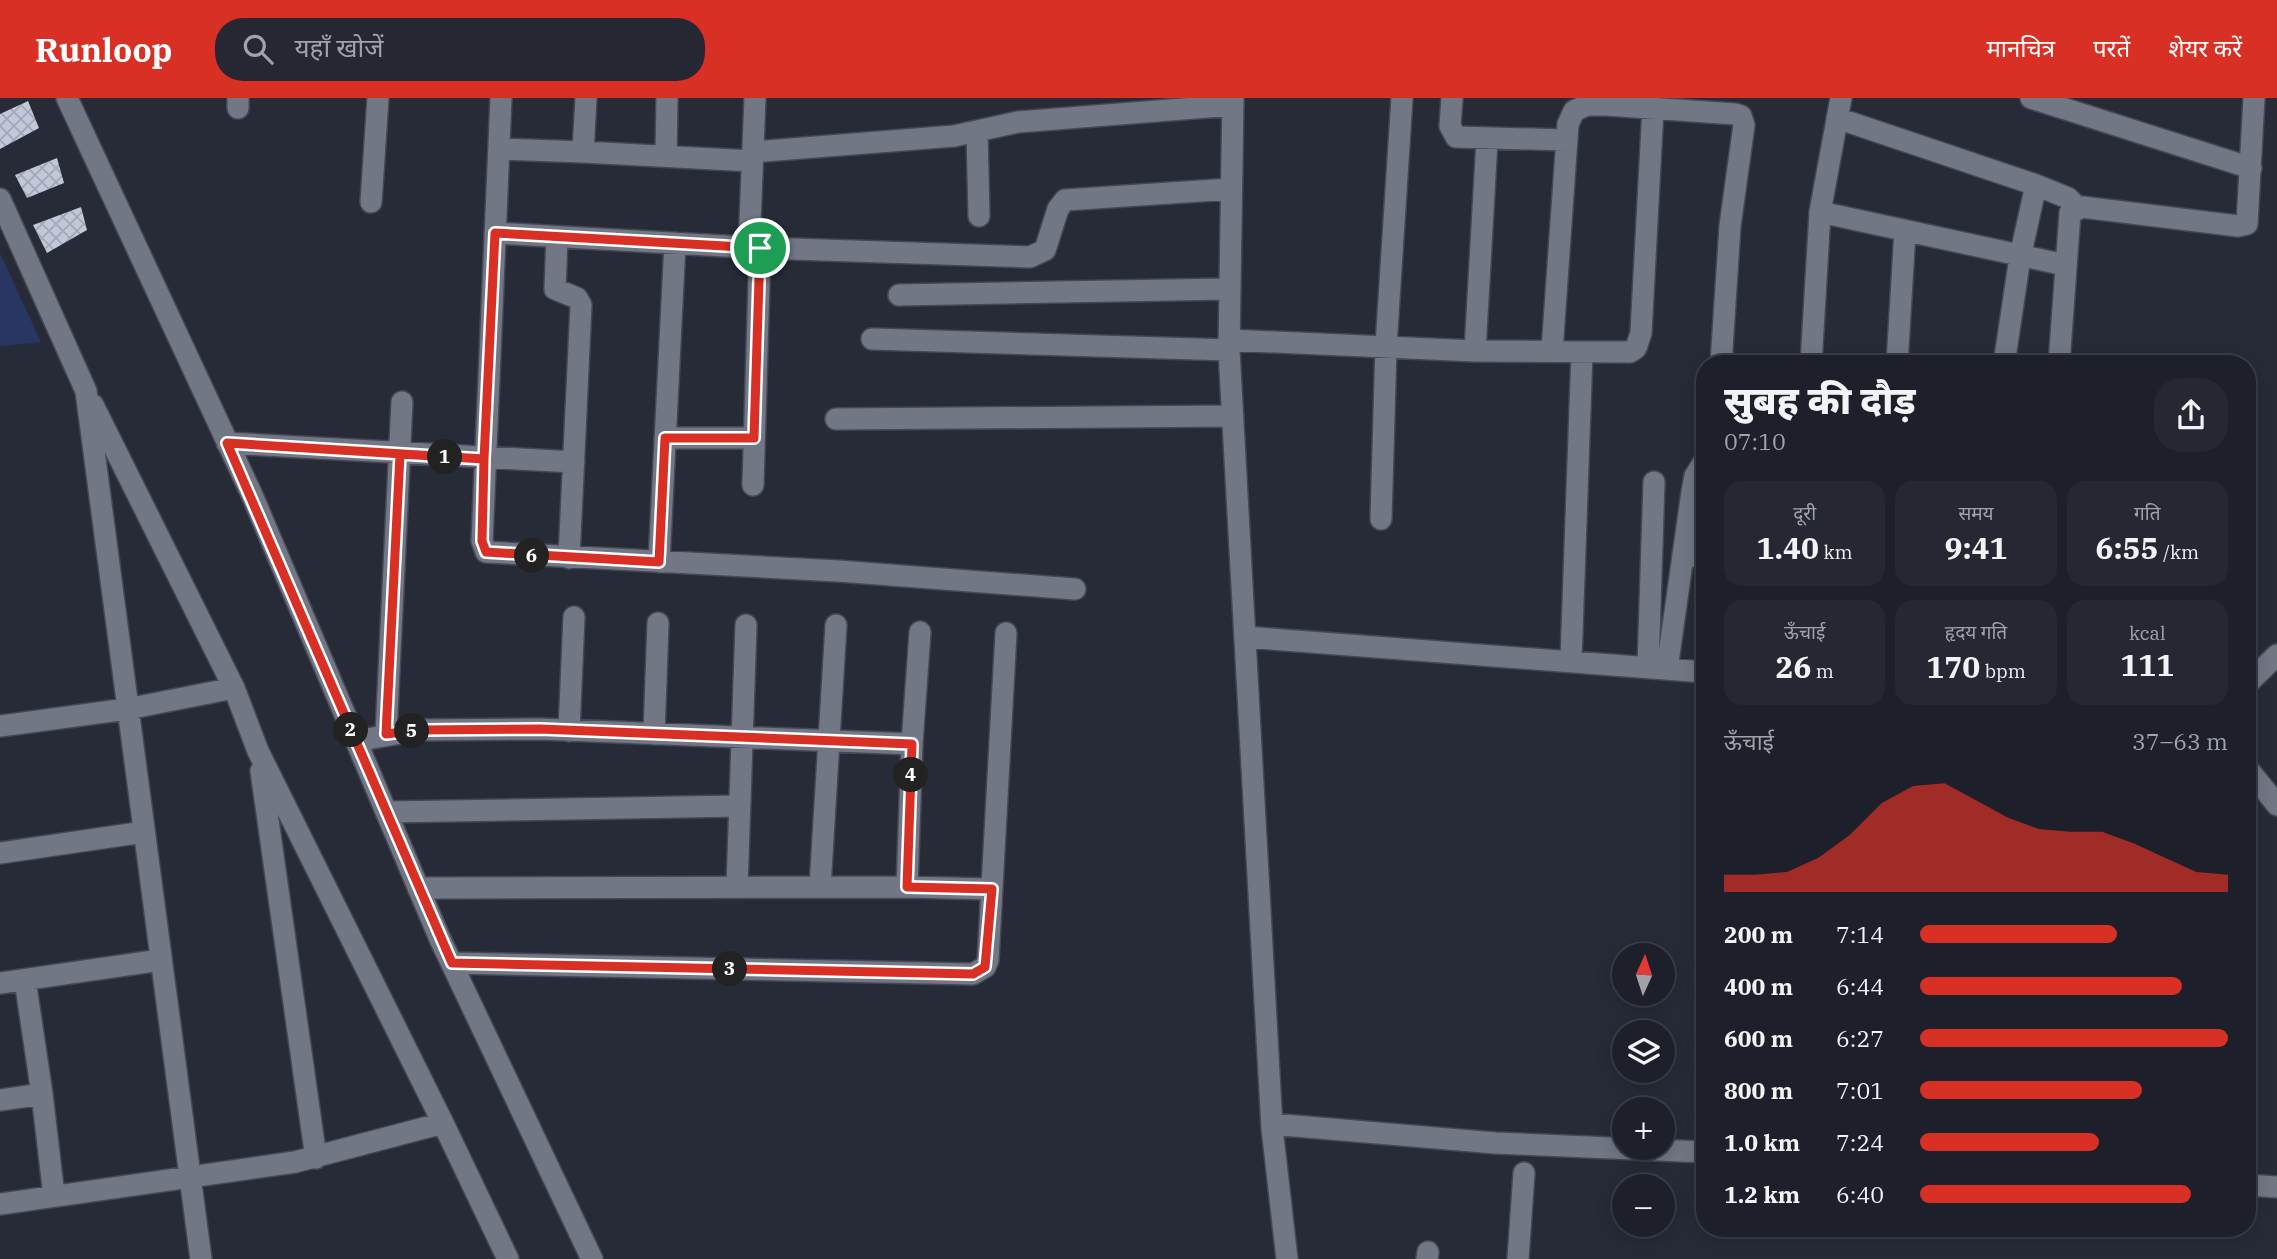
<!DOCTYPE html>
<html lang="hi">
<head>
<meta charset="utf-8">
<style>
	:root { --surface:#1d202a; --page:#252832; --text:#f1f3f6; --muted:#a0a3a8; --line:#3b3e47; --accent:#d93025 }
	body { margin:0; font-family:"IBM Plex Serif","Noto Sans Devanagari",serif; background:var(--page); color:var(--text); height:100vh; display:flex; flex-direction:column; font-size:26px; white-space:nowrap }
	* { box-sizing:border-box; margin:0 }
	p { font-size:23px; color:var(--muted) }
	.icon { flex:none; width:38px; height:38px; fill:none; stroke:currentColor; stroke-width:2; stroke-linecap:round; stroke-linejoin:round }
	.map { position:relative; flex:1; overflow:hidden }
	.drawer { position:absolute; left:1696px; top:257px; width:560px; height:882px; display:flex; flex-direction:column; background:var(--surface); border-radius:28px; box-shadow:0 4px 18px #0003,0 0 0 2px var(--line) }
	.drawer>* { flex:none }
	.needle { width:46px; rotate:3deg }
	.buttons { position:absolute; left:1612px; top:845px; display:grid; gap:14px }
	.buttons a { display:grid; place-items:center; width:63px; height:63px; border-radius:50%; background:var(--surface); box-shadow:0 4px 18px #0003,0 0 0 2px var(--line); font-size:35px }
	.pin { position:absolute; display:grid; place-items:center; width:60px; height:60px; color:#fff; margin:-30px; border:4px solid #fff; border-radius:50%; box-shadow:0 2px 7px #0007 }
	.km { position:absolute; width:35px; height:35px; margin:-18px; border-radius:50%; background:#222; color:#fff; font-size:19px; line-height:35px; text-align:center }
	.round { display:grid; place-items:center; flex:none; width:74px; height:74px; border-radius:28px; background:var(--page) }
	.headline { display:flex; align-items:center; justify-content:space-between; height:119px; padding:0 28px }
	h1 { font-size:38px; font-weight:800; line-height:52px }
	.figures { display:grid; grid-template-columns:repeat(3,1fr); gap:10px; height:119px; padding:7px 28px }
	.figures div { display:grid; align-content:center; border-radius:18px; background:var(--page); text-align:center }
	.figures b { font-size:30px; font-weight:800 }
	.figures small { font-size:19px; font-weight:400 }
	.figures p { font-size:19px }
	.chart { height:196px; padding:14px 28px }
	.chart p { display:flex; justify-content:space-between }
	.chart svg { width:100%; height:126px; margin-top:7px; fill:var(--accent); opacity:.7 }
	ul { padding:0 28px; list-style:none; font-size:23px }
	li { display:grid; grid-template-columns:112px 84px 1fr; align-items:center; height:52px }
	li i { height:18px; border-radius:9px; background:var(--accent) }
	header { display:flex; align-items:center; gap:42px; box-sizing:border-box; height:98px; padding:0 35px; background:var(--accent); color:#fff }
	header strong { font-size:33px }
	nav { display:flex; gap:38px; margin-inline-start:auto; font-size:24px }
	.search { width:490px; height:63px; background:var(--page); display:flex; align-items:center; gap:18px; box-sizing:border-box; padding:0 24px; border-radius:28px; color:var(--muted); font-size:26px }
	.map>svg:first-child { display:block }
</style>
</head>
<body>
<header>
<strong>Runloop</strong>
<div class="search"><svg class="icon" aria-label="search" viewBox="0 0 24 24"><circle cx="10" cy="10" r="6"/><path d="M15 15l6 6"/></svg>यहाँ खोजें</div>
<nav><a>मानचित्र</a><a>परतें</a><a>शेयर करें</a></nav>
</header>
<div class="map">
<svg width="2277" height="1161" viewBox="0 0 2277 1161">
	<defs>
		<pattern id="building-cross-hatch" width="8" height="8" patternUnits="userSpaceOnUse" patternTransform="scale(1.75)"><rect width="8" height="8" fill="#c2c8d9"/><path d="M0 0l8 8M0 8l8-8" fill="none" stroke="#a3a8b5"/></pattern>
	</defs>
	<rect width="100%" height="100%" fill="#272b38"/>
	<path fill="#293563" d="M0 155 41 244 0 248Z"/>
	<path fill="url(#building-cross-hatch)" d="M28 3 39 30 0 51V16Z
		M57 60 64 85 27 100 15 77Z
		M81 109 87 132 47 155 33 127Z"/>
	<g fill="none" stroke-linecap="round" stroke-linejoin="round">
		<g stroke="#454853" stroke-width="24">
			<path id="minor" d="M67 0 252 397 440 841 592 1161
				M501 0 482 443 486 454 838 473 1075 491
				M586 0 583 54 752 63
				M1233 0 1229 252 1272 1030 1287 1161
				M1452 0 1450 28 1456 39 1567 42
				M2031 0 2251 70
				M238 10V0
				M1837 20 2036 87 2068 100 2078 110
				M977 34 979 118
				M499 51 583 54
				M753 54 954 38 1018 24 1233 7
				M666 58 667 0
				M0 101 86 293 201 1161
				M371 104 378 0
				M1820 114 2065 167
				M495 135 760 150 1030 159 1045 152 1058 111 1065 102 1230 91
				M557 139 555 191 577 200 581 207 569 460
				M749 149 755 0
				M899 197 1228 191
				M872 241 1229 252
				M1229 242 1475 253 1630 254 1636 250 1641 235 1653 10
				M1475 253 1487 42
				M1552 253 1568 26 1574 13 1587 7H1606L1735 16 1741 18 1744 27 1730 128 1721 266
				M1811 266 1820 114 1841 0
				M1897 266 1905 133
				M2004 266 2020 159 2036 87
				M2059 266 2070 115 2082 109 2238 128 2247 126 2254 0
				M93 307 234 590 258 653 443 1025 508 1161
				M836 321 1233 318
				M665 340H754
				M227 345 574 364
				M753 387 760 150
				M1381 421 1386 248 1402 0
				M1683 456 1704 460
				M659 464 675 145
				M1245 539 1704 574
				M1571 562 1582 254
				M1648 569 1654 384
				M1667 571 1692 394 1695 378 1704 364
				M2247 586 2277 557
				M0 628 127 611 234 590
				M569 633 574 519
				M386 636 402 304
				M654 636 658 525
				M356 643 418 632 540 631 912 646
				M2247 670 2277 707
				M261 673 316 1060
				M386 714 739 708
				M0 755 144 734
				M737 789 746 527
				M820 789 836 527
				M907 789 991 791
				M418 790 907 789 912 646 920 534
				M452 865 973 876 985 869 988 862 1006 535
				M0 885 161 862
				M42 996 54 1098
				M0 1002 42 996 25 882
				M1272 1026 1495 1045 1704 1054
				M2247 1087 2277 1089
				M0 1106 295 1064 443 1025
				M1427 1161 1428 1154
				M1518 1161 1524 1075"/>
		</g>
		<use href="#minor" stroke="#727786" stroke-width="21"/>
	</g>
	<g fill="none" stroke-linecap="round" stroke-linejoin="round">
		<g stroke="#fff" stroke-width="14">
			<path id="route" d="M760 150 495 135 484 361 227 345 452 865 973 876 985 869 992 791 907 789 912 646 540 631 418 632 386 636 400 356 484 361 482 443 486 454 659 464 665 340H754L760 150"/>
		</g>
		<use href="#route" stroke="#d93025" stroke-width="9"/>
	</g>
</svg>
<div class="buttons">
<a><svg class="needle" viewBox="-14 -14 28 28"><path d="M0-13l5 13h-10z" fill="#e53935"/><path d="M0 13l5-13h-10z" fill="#a0a3a8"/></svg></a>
<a><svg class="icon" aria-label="layers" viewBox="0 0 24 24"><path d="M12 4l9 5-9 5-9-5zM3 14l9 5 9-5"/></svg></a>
<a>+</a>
<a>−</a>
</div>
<div class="pin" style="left:760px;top:150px;background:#1e9e55"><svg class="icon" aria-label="arrive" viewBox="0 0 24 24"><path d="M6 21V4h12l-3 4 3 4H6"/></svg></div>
<b class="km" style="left:445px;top:359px">1</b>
<b class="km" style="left:351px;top:632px">2</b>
<b class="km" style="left:730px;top:871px">3</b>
<b class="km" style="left:911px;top:677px">4</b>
<b class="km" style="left:412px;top:633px">5</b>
<b class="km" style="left:532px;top:458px">6</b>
<section class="drawer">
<div class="headline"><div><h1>सुबह की दौड़</h1><p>07:10</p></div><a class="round"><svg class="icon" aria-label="share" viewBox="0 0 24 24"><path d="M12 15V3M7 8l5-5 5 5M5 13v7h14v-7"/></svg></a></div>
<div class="figures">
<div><p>दूरी</p><b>1.40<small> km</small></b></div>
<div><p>समय</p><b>9:41</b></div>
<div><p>गति</p><b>6:55<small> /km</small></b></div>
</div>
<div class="figures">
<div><p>ऊँचाई</p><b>26<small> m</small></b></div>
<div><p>हृदय गति</p><b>170<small> bpm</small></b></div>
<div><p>kcal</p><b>111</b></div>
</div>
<div class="chart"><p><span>ऊँचाई</span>37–63 m</p>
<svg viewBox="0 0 160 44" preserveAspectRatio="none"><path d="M0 44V38L10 38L20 37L30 32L40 24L50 13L60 7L70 6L80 12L90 18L100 22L110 23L120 23L130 27L140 32L150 37L160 38V44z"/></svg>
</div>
<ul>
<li><b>200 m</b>7:14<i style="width:64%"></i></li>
<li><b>400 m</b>6:44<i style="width:85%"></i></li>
<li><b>600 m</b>6:27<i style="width:100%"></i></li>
<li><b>800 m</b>7:01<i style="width:72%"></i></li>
<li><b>1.0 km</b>7:24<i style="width:58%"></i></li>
<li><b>1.2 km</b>6:40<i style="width:88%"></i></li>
</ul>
</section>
</div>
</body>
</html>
